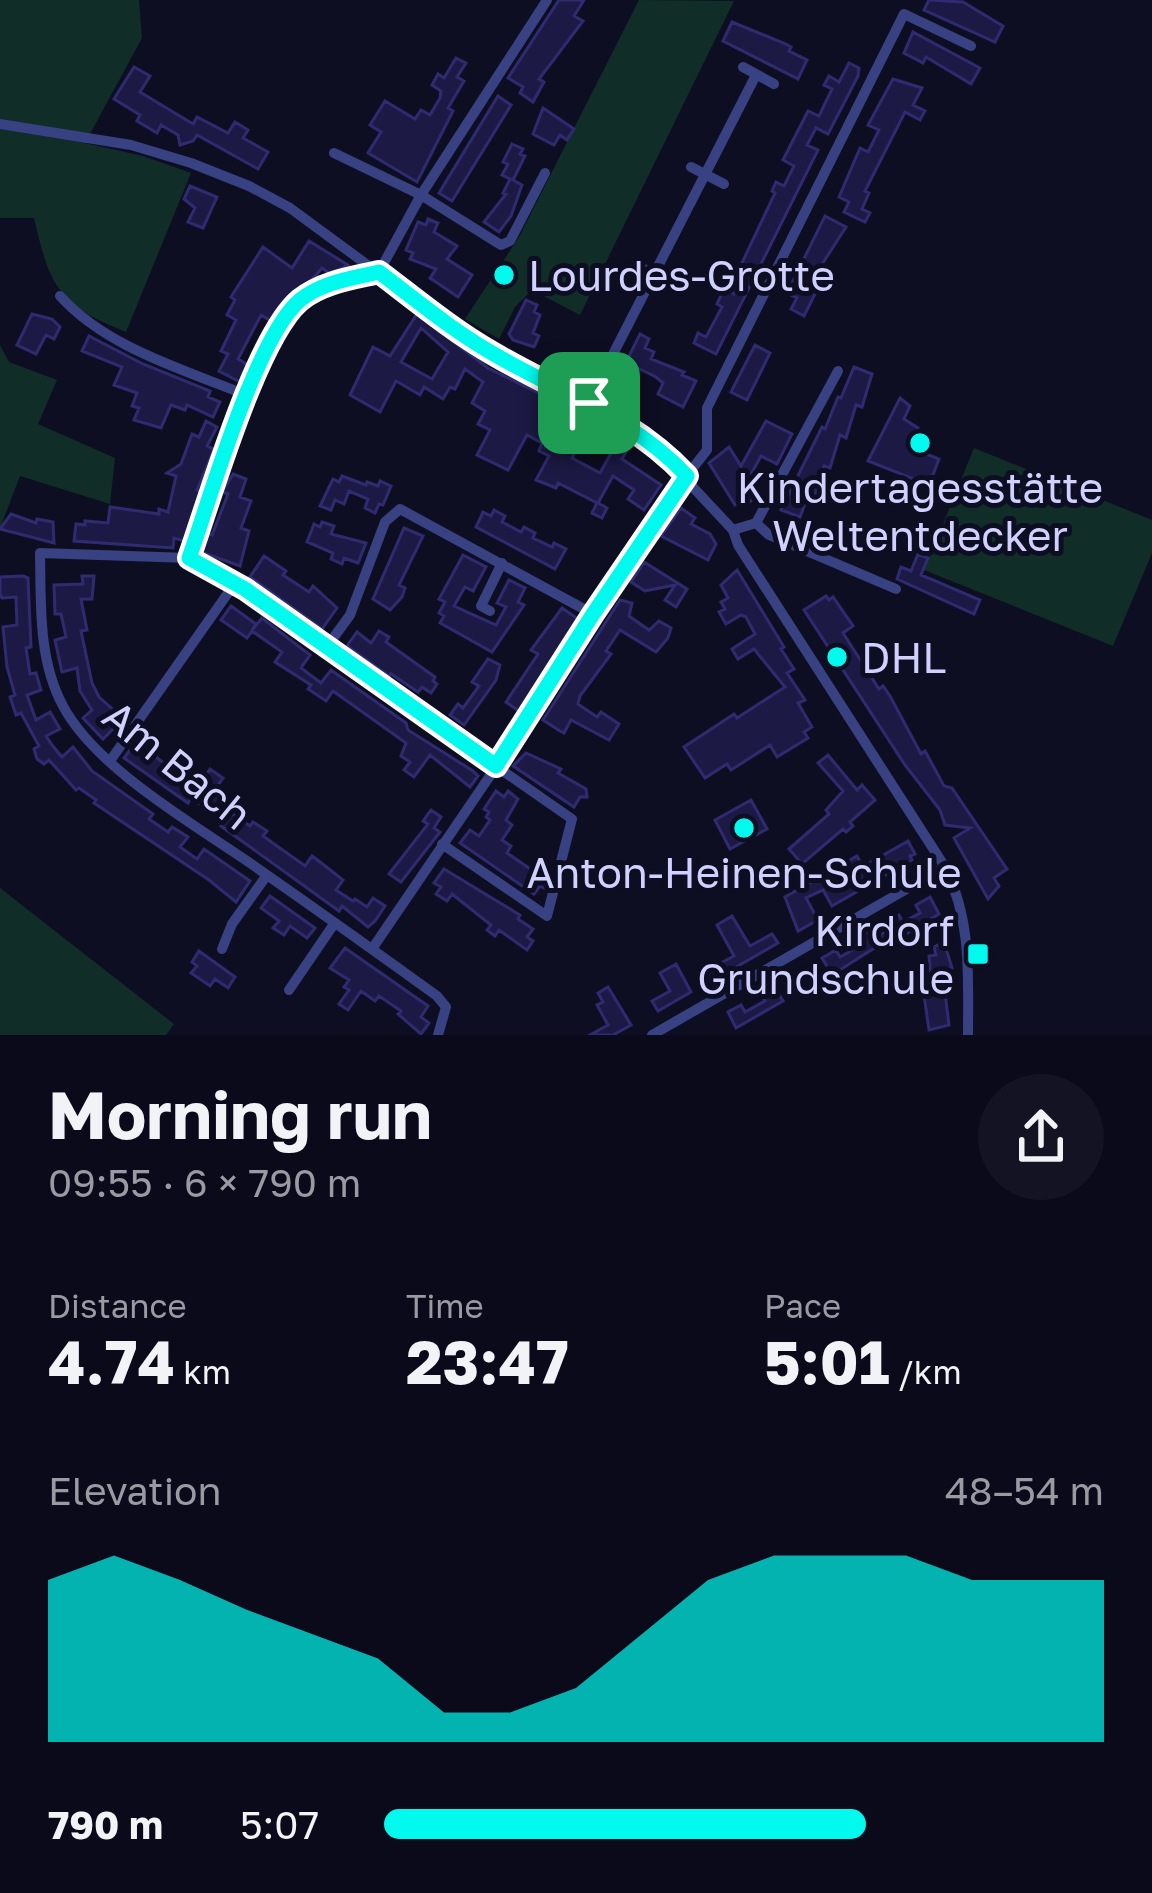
<!DOCTYPE html>
<html lang="en">
<head>
<meta charset="utf-8">
<style>
	:root { --surface:#0a0a1a; --page:#131323; --text:#f1f3f6; --muted:#999aa2; --accent:#00fbee }
	body { margin:0; font-family:"Golos Text",sans-serif; background:var(--page); color:var(--text); height:100vh; display:flex; flex-direction:column; font-size:45px; white-space:nowrap }
	* { box-sizing:border-box; margin:0 }
	p { font-size:39px; color:var(--muted) }
	.icon { flex:none; width:66px; height:66px; fill:none; stroke:currentColor; stroke-width:2; stroke-linecap:round; stroke-linejoin:round }
	.map { position:relative; height:1035px; overflow:hidden }
	.drawer { display:flex; flex-direction:column; background:var(--surface); flex:1 }
	.drawer>* { flex:none }
	.pin { position:absolute; display:grid; place-items:center; width:102px; height:102px; color:#fff; margin:-51px; border-radius:24px; box-shadow:0 6px 18px #0006 }
	.round { display:grid; place-items:center; flex:none; width:126px; height:126px; border-radius:63px; background:var(--page) }
	.head { display:flex; align-items:center; justify-content:space-between; height:204px; padding:0 48px }
	h1 { font-size:66px; font-weight:700; line-height:90px }
	.figures { display:grid; grid-template-columns:repeat(3,1fr); gap:18px; height:204px; padding:12px 48px }
	.figures div { display:grid; align-content:center }
	.figures b { font-size:60px; font-weight:700 }
	.figures small { font-size:33px; font-weight:400 }
	.figures p { font-size:33px }
	.chart { height:336px; padding:24px 48px }
	.chart p { display:flex; justify-content:space-between }
	.chart svg { width:100%; height:216px; margin-top:12px; fill:var(--accent); opacity:.7 }
	ul { padding:0 48px; list-style:none; font-size:39px }
	li { display:grid; grid-template-columns:192px 144px 1fr; align-items:center; height:90px }
	li i { height:30px; border-radius:15px; background:var(--accent) }
	.map>svg:first-child { display:block }
</style>
</head>
<body>
<div class="map">
<svg width="1152" height="1035" viewBox="0 0 1152 1035">
	<rect width="100%" height="100%" fill="#0e0e23"/>
	<path fill="#112d28" d="M0 0H139L142 38 85 143 143 156 191 173 126 332C58 305 50 287 34 218H0Z
		M639 0 734 1 580 315 532 290 515 307 499 339 465 319 519 237Z
		M0 345 9 362 57 380 38 424 115 458 110 504 20 476 0 528Z
		M974 448 1152 520V553L1113 646 924 570Z
		M0 888 174 1024 166 1035H0Z"/>
	<path fill="#1c1a44" stroke="#2f2b70" stroke-width="3" fill-rule="evenodd" d="M559 0H584L574 16 583 21 539 79 544 82 533 102 520 93 523 87 508 78Z
		M929 0 963 2 1003 26 995 42 924 10Z
		M732 22 786 44 791 47 789 51 807 60 798 79 723 41Z
		M913 32 980 68 971 84 926 57 923 63 904 53Z
		M456 58 466 63 457 77 464 81 448 108 453 111 417 182 368 153 381 132 370 125 385 101 415 119 421 110 430 115 440 98 441 91 432 85 438 74 444 78Z
		M849 63 859 68 858 76 828 134 816 128 807 145 818 150 716 354 694 343 698 333 706 337 722 307 717 304 724 289 734 294 742 277 741 265 775 193 772 191 776 182 784 186 794 166 783 160 808 111 819 116 832 89 824 85 829 76 839 82Z
		M134 67 150 76 140 92 193 124 197 117 228 133 235 122 248 130 243 138 268 152 258 169 197 135 193 141 180 145 178 135 161 125 157 133 137 121 140 115 114 99Z
		M893 79 922 88 913 105 925 111 920 120 905 112 865 191 869 193 862 209 870 213 865 222 844 212 849 202 839 197 860 148 868 152 879 130 868 125Z
		M498 96 511 105 452 201 439 193Z
		M543 108 574 129 567 140 560 135 554 145 533 134Z
		M512 144 523 149 520 154 525 156 513 180 522 185 511 216 499 232 484 222 506 194 503 193 510 179 502 175 508 164 503 162Z
		M190 186 217 197 203 228 188 222 195 208 184 199Z
		M825 216 846 227 817 272 824 276 804 316 791 309 797 298 787 293Z
		M428 219 438 223 434 232 457 246 447 259 472 275 458 297 430 278 436 269 410 259 413 253 406 250 418 222 426 225Z
		M309 241 348 265 330 274 322 268 310 282 293 293 271 321 261 315 238 359 248 365 240 382 219 371 228 354 221 351 236 320 227 315 235 300 231 297 263 247 292 268Z
		M526 300 537 305 534 312 540 315 533 333 539 336 534 347 513 340 509 334Z
		M32 314 52 319 60 327 54 339 46 335 36 354 17 345Z
		M417 314 488 368 633 440 622 459 661 485 644 510 628 499 634 490 613 476 598 503 607 508 602 518 592 513 597 503 558 483 556 488 536 480 549 456 539 451 542 443 527 435 508 470 477 455 490 430 478 424 485 411 472 403 483 382 465 369 455 389 450 387 443 399 424 387 420 395 396 381 380 412 350 395 373 347 390 356ZM421 328 448 352 432 379 401 362ZM589 424 615 446 600 473 572 458Z
		M640 334 649 339 645 348 654 352 651 359 684 372 682 375 696 381 683 407 658 394 663 383 656 377 626 362Z
		M89 336 143 364 210 391 208 397 220 402 213 417 187 405 185 410 171 405 161 428 134 420 139 408 132 406 137 393 114 385 122 367 82 351Z
		M755 345 770 353 747 400 731 392Z
		M854 367 872 374 862 407 856 405 846 438 840 435 830 468 824 466 814 499 808 496 800 517 781 510 822 427 825 429 838 397 841 398Z
		M900 398 910 406 904 419 918 428 909 447 939 459 929 485 868 461Z
		M206 421 217 427 207 446 214 449 197 490 201 492 184 541 174 538 173 548 74 541 76 524 85 525V521L108 523 110 507 159 514V509L168 512 176 476 167 473 181 464 192 434 199 437Z
		M766 421 792 434 777 464 761 456 749 478 760 495 743 506 740 502 735 505 709 463 729 447 741 466Z
		M233 474 246 479 240 497 251 501 241 528 249 531 240 566 201 552 208 533 212 535 228 494 222 492Z
		M342 476 366 485 367 482 378 486 380 481 391 486 383 505 379 504 375 513 365 508 368 499 349 491 344 504 335 500 331 510 320 506 333 479 339 482Z
		M681 508 695 518 691 524 710 534 716 544 708 560 661 536Z
		M494 510 505 516 502 522 521 532 524 527 535 533 533 538 552 547 554 543 566 549 555 569 476 527 483 512 491 516Z
		M11 514 36 523 37 519 53 522 54 543 0 529Z
		M322 522 334 526 331 534 366 543 358 563 344 558 342 564 331 559 333 553 307 542 314 524 320 527Z
		M404 528 423 536 399 585 405 588 402 597 390 610 373 599Z
		M918 554 928 558 921 575 980 600 974 614 897 579 901 567 911 571Z
		M463 555 486 567 473 591 465 587 454 606 496 625 506 607 497 603 509 580 525 588 518 602 524 605 492 652 440 623 444 616 439 613 445 602 439 599Z
		M264 556 286 571 283 575 309 592 313 586 337 608 322 629 250 577Z
		M644 562 687 589 676 607 665 600 675 585 645 591 631 582Z
		M737 570 784 647 781 649 794 669 787 673 805 700 798 703 812 727 804 732 808 738 777 757 770 745 731 770 727 764 705 778 684 747 734 714 737 718 785 687 754 649 738 659 732 649 755 634 746 617 741 615 726 624 719 612 725 609 721 602 728 598 721 585Z
		M23 576 28 578 31 647 26 648 30 674 36 673 41 690 27 695 36 720 50 712 60 729 46 736 52 745 62 757 73 747 92 771 153 814 149 819 168 832 172 827 188 837 180 847 197 859 204 849 250 881 236 902 209 880 94 803 96 800 79 788 76 790 49 760 44 764 37 759 34 749 39 746 21 713 16 715 10 697 15 695 7 667 3 627 17 625 16 597 2 598 0 594V577Z
		M82 576H94L92 599H81L87 630 81 631 92 683 99 697 126 721 120 730 116 726 103 739 83 718 92 710 80 691 77 668 62 672 55 640 66 637 61 614H55L54 585 83 584Z
		M826 596 829 600 833 597 853 626 843 633 879 689 883 686 890 696 921 754 925 751 944 786 952 788 1007 869 994 878 999 886 988 899 954 838 970 828 945 825 940 810 905 765 804 610Z
		M620 600 632 603 629 616 649 630 659 621 671 628 668 638 656 652 620 630 606 651 611 654 580 696 578 704 597 717 601 712 619 724 609 740 571 720 564 733 560 731 543 720Z
		M231 606 256 624 252 630 262 618 310 655 301 668 321 683 331 670 406 723 408 730 473 771 478 776 470 787 430 755 414 777 404 770 410 762 401 756 406 743 333 691 326 701 308 689 311 685 275 662 282 652 252 631 247 638 221 620Z
		M562 608 578 619 520 712 506 702 538 654 531 650Z
		M379 631 389 637 386 642 435 677 433 681 437 684 431 693 422 687 418 692 391 674 389 676 347 646 357 632 371 643Z
		M488 659 500 665 496 680 464 725 450 715 458 704 463 708 479 686 472 682Z
		M136 742 197 788 210 769 223 778 215 789 227 797 221 806 250 826 253 822 267 831 263 836 305 866 312 856 324 865 343 880 336 890 353 901 355 899 367 907 373 898 385 906 375 921 368 927 342 906 339 911 221 826 224 821 191 798 188 803 124 758Z
		M526 753 561 769 558 773 586 789 587 797H580L574 807 513 766Z
		M828 755 857 790 862 785 875 800 850 822 853 826 846 832 843 829 802 864 789 849 829 814 826 810 843 791 818 763Z
		M496 791 504 797 508 791 518 799 506 820 512 825 502 840 511 846 507 853 536 873 538 869 547 875 544 888 540 886 534 894 460 843 470 830 479 836 490 820 486 817 489 812 484 809Z
		M751 800 767 829 730 849 715 820Z
		M431 810 441 817 434 828 440 832 401 882 389 874 428 824 423 821Z
		M908 841 915 854 910 856 912 860 832 906 823 890 806 898 818 920 798 931 785 897 857 856 862 865 869 863Z
		M444 869 520 915 518 919 533 929 527 937 533 941 527 950 499 930 495 936 487 930 491 925 452 894 447 901 436 894 441 887 434 883Z
		M270 896 315 928 307 938 290 926 284 935 273 928 279 921 261 908Z
		M930 897 939 914 886 946 880 935 888 930 884 923 899 915 903 922 920 913 916 905Z
		M732 916 750 946 772 934 778 943 712 981 706 971 734 956 717 925Z
		M868 932 876 947 832 975 822 958 836 950 840 957 849 952 858 946 855 940Z
		M944 942 952 968 946 969 949 983 944 985 949 1025 929 1030 924 995 932 993 929 956 936 955 934 947Z
		M345 948 428 1006 421 1017 429 1023 421 1034 398 1014 401 1011 379 996 375 1001 361 991 348 1010 339 1004 349 990 344 987 349 980 330 968Z
		M199 951 235 977 228 988 215 979 210 986 191 973 197 966 192 962Z
		M676 964 691 992 658 1011 652 1001 670 991 660 973Z
		M774 986 783 1001 736 1028 728 1012 741 1005 745 1012 765 1001 761 994Z
		M608 987 631 1025 613 1035H590L608 1025 597 1005 603 1002 598 993Z"/>
	<g fill="none" stroke-linecap="round" stroke-linejoin="round">
		<path stroke="#384182" stroke-width="10" d="M743 67 774 84
			M0 124 131 145 191 163 249 186 290 208 460 333 645 436 733 530 738 545 945 867C972 921 968 976 968 1035
			M334 153 421 195 501 245 510 241 545 173
			M691 167 724 184
			M640 267 670 283
			M60 296C107 348 183 369 246 395
			M588 403 756 75
			M756 523 838 371
			M733 530 756 523 769 535 896 589
			M189 558C210 498 255 338 300 300 322 282 353 278 379 272L421 195 547 0
			M490 611 481 606 502 563
			M326 648 350 615 385 522 400 509 593 614
			M110 761 235 583
			M222 949 232 924 267 875
			M372 949 496 767 674 492 707 450V408L904 14 971 46
			M289 990 334 924
			M438 1035 446 1007 437 996C375 951 313 907 250 863 192 823 96 768 63 706 38 660 41 604 40 553L189 558 214 570 572 819 547 916 442 844
			M652 1035 945 867"/>
	</g>
	<g fill="none" stroke-linecap="round" stroke-linejoin="round">
		<g stroke="#fff" stroke-width="24">
			<path id="route" d="M379 272C416 300 452 330 492 353 560 393 632 417 687 476L593 614 496 766 245 589 189 558C210 499 256 337 300 300 322 282 353 278 379 272Z"/>
		</g>
		<use href="#route" stroke="#00fbee" stroke-width="15"/>
	</g>
	<g fill="#00fbee" stroke="#0e0e23" stroke-width="4.5">
		<circle cx="504" cy="275" r="12"/>
		<circle cx="920" cy="443" r="12"/>
		<circle cx="837" cy="657" r="12"/>
		<circle cx="744" cy="828" r="12"/>
		<rect x="966" y="942" width="24" height="24" rx="6"/>
	</g>
	<g text-anchor="middle" dominant-baseline="central" stroke-width="10" stroke-linejoin="round" paint-order="stroke">
		<g font-size="42" fill="#d0d1ff" stroke="#0e0e23" text-anchor="start">
			<text x="528" y="275">Lourdes-Grotte</text>
			<text x="920" y="487" text-anchor="middle">Kindertagesstätte<tspan x="920" dy="48">Weltentdecker</tspan></text>
			<text x="861" y="657">DHL</text>
			<text x="744" y="872" text-anchor="middle">Anton-Heinen-Schule</text>
			<text x="954" y="930" text-anchor="end">Kirdorf<tspan x="954" dy="48">Grundschule</tspan></text>
		</g>
		<g font-size="42" fill="#d0d1ff" stroke="#0e0e23">
			<text transform="translate(178 764) rotate(39)">Am Bach</text>
		</g>
	</g>
</svg>
<div class="pin" style="left:589px;top:403px;background:#1e9e55"><svg class="icon" aria-label="arrive" viewBox="0 0 24 24"><path d="M6 21V4h12l-3 4 3 4H6"/></svg></div>
</div>
<section class="drawer">
<div class="head"><div><h1>Morning run</h1><p>09:55 · 6 × 790 m</p></div><a class="round"><svg class="icon" aria-label="share" viewBox="0 0 24 24"><path d="M12 15V3M7 8l5-5 5 5M5 13v7h14v-7"/></svg></a></div>
<div class="figures">
<div><p>Distance</p><b>4.74<small> km</small></b></div>
<div><p>Time</p><b>23:47</b></div>
<div><p>Pace</p><b>5:01<small> /km</small></b></div>
</div>
<div class="chart"><p><span>Elevation</span>48–54 m</p>
<svg viewBox="0 0 160 44" preserveAspectRatio="none"><path d="M0 44V11L10 6L20 11L30 17L40 22L50 27L60 38L70 38L80 33L90 22L100 11L110 6L120 6L130 6L140 11L150 11L160 11V44z"/></svg>
</div>
<ul>
<li><b>790 m</b>5:07<i style="width:67%"></i></li>
</ul>
</section>
</body>
</html>
